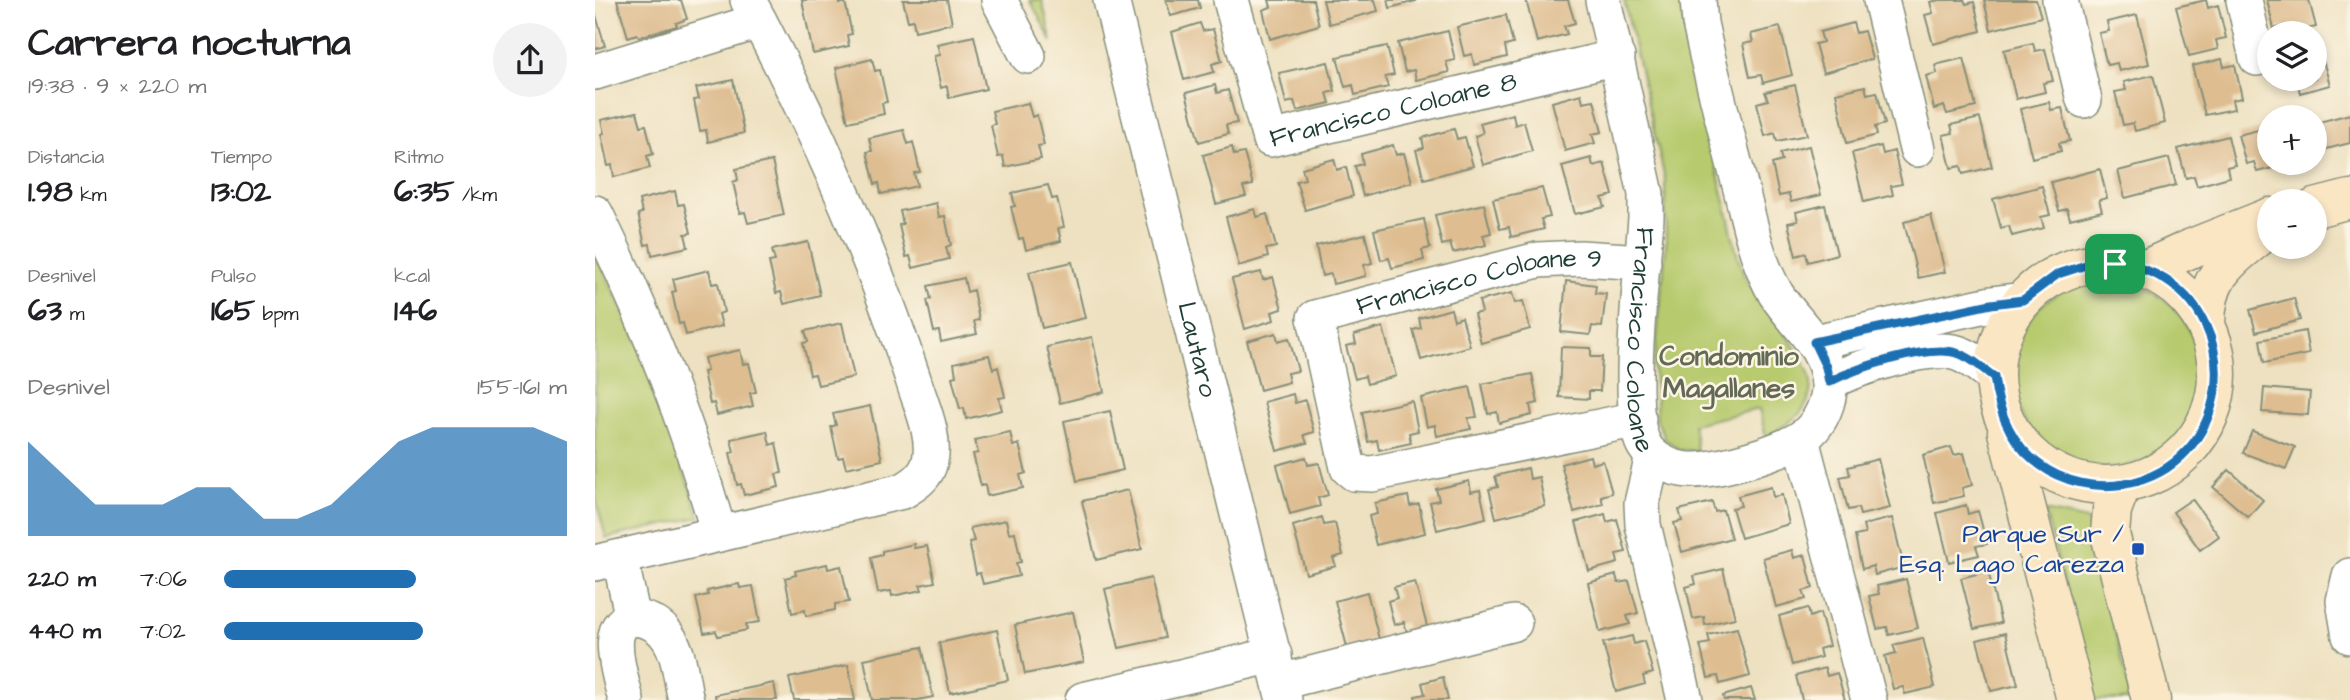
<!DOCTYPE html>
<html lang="es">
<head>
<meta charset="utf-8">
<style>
	:root { --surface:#fff; --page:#f2f2f2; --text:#202124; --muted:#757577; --accent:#1f6fb2 }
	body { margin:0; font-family:"Architects Daughter",sans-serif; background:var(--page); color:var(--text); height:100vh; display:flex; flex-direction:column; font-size:26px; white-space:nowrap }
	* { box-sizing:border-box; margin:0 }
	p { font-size:23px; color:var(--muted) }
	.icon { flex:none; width:38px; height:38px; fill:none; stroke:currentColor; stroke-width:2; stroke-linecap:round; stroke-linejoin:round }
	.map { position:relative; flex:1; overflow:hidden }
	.sheet { display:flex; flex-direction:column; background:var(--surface); width:595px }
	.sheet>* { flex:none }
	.buttons { position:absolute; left:1662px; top:21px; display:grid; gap:14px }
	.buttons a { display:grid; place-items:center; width:70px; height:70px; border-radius:50%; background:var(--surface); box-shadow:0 4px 10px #0003; font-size:35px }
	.pin { position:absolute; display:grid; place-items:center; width:60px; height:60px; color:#fff; margin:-30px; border-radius:14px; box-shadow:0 4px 10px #0006 }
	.round { display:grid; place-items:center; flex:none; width:74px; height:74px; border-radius:37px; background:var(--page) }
	.headline { display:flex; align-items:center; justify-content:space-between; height:119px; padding:0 28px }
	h1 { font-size:38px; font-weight:800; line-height:52px }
	.metrics { display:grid; grid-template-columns:repeat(3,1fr); gap:10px; height:119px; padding:7px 28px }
	.metrics div { display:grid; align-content:center }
	.metrics b { font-size:30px; font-weight:800 }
	.metrics small { font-size:19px; font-weight:400 }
	.metrics p { font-size:19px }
	.chart { height:196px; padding:14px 28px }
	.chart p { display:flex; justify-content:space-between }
	.chart svg { width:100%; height:126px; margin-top:7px; fill:var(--accent); opacity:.7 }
	ul { padding:0 28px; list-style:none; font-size:23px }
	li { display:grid; grid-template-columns:112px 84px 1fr; align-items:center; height:52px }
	li i { height:18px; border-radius:9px; background:var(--accent) }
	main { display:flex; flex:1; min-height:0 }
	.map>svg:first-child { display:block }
</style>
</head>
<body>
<main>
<section class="sheet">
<div class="headline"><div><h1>Carrera nocturna</h1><p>19:38 · 9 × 220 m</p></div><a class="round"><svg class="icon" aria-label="share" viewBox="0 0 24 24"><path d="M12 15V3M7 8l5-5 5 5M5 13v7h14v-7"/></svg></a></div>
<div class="metrics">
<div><p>Distancia</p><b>1.98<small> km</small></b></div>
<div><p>Tiempo</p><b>13:02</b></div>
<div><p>Ritmo</p><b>6:35<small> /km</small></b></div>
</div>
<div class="metrics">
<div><p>Desnivel</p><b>63<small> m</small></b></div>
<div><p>Pulso</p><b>165<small> bpm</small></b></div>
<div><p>kcal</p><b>146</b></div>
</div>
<div class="chart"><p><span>Desnivel</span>155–161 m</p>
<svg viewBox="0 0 160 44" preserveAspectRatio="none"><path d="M0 44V11L10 22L20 33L30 33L40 33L50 27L60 27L70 38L80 38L90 33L100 22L110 11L120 6L130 6L140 6L150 6L160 11V44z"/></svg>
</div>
<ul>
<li><b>220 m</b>7:06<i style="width:56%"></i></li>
<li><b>440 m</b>7:02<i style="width:58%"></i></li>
</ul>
</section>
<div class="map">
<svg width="1755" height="700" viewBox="0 0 1755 700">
	<rect width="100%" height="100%" fill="#fcf5e5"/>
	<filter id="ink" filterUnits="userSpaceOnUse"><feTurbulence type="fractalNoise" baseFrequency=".0143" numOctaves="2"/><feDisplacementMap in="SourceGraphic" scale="14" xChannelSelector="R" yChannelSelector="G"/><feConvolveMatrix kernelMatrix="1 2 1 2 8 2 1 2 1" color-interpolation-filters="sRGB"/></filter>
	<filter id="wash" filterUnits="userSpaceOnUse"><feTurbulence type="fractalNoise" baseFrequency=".00686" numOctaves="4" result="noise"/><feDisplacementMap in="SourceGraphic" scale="28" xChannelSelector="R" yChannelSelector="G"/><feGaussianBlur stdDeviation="1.57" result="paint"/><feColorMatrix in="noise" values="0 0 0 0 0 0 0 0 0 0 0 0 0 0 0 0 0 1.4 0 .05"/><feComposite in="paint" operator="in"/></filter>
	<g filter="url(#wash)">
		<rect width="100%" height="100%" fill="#eee1c1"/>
		<path fill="#b7ca6e" stroke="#6b8451" stroke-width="2" d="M435 0H447L457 42Z
			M1029 0H1084C1097 67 1112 132 1129 198 1135 220 1140 255 1149 275 1164 305 1215 356 1216 383 1217 413 1192 424 1171 437L1164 409 1098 424 1102 451 1085 450 1070 439 1062 420 1059 366 1071 248 1070 179Z
			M0 253 44 344 105 517 11 538 0 495Z
			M1417 374a94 94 0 1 1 188 0a94 94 0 1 1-188 0Z
			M1450 511 1492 520 1537 700H1499Z"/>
		<g id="blocks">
			<path fill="#debd91" d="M22 0H86L92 19 81 23 82 26 44 37 42 34 33 37Z
				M207 0H244L245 4 250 2 257 34 252 35 254 46 218 54Z
				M308 0H352L357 23 320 31 318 20 313 21Z
				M571 0H603L605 8 576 16Z
				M674 0H718L724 25 675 39 668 10 676 7Z
				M728 0H780L783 11 734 24Z
				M793 0H821V1L795 8Z
				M931 0H973L980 23 969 26 972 34 942 42Z
				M1344 0H1369L1371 4 1379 2 1386 31 1338 44 1330 15 1338 13 1335 2Z
				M1392 0H1441L1446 17 1396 30 1389 1Z
				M1611 0 1613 8 1623 5 1631 38 1621 40 1623 49 1594 56 1581 7Z
				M1672 0H1714L1721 27 1695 33H1691L1689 26 1679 29Z
				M0 12 10 46 0 49Z
				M911 15 918 44 910 46 912 57 879 65 877 54 869 56 862 27Z
				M1542 15 1554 64 1524 71 1522 63 1512 65 1504 33 1514 31 1512 22Z
				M605 23 608 31 618 29 627 61 617 64 619 72 589 80 577 32Z
				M1258 23 1261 33 1269 31 1277 59 1228 73 1220 44 1228 42 1225 32Z
				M1185 27 1197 75 1168 83 1166 75 1155 77 1148 44 1158 42 1156 34Z
				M853 31 860 60 851 62 854 72 821 80 819 70 810 72 803 43Z
				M1720 33 1735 85 1705 93 1703 85 1693 87 1691 79H1720Z
				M379 36 391 89 354 98 352 86 346 88 339 56 345 55 342 44Z
				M1438 43 1440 51 1450 49 1458 81 1448 83 1450 92 1421 99 1409 50Z
				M792 46 799 75 790 77 793 87 760 95 758 85 750 87 742 57Z
				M1369 58 1381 107 1352 114 1349 106 1339 109 1331 76 1342 73 1340 65Z
				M277 59 280 71 285 70 292 102 287 103 289 114 253 122 241 68Z
				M1627 59 1629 67 1640 65 1647 98 1637 100 1639 109 1610 115 1597 66Z
				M733 62 740 91 732 93 735 103 702 111 699 101 691 103 684 73Z
				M1558 75 1570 123 1540 131 1538 123 1528 125 1520 92 1531 90 1529 82Z
				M138 80 149 133 113 142 111 130 105 131 99 100 104 99 101 88Z
				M620 85 622 93 633 90 642 123 631 125 633 134 604 142 591 93Z
				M1200 85 1212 135 1182 141 1180 133 1170 136 1162 103 1173 100 1170 92Z
				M1270 86 1272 94 1282 92 1290 124 1280 127 1282 135 1252 143 1241 93Z
				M986 94 988 102 999 100 1007 132 997 134 1000 143 970 151 957 102Z
				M1454 102 1456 110 1467 108 1475 141 1464 143 1466 151 1437 158 1425 109Z
				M433 103 437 117 442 115 449 145 443 146 446 159 410 167 408 156 403 157 396 125 400 124 397 111Z
				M42 112 46 126 51 125 58 154 52 156 55 168 19 177 17 165 13 166 6 134 9 133 6 120Z
				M918 114 920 125 929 122 937 151 888 165 880 136 888 133 885 123Z
				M1755 114V143L1720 152V123Z
				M1385 118 1397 167 1368 174 1366 166 1356 168 1348 135 1358 133 1356 125Z
				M1675 127V163L1693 164 1662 172 1659 162 1651 164 1643 135Z
				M859 129 862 139 870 137 878 166 829 179 821 150 829 148 827 138Z
				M309 130 313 144 318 142 325 172 319 173 322 186 286 194 284 183 280 184 272 152 277 151 274 138Z
				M1633 136 1640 165 1632 167 1634 177 1602 186 1599 176 1591 178 1583 149Z
				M798 145 801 155 809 153 817 182 768 196 760 166 768 164 766 154Z
				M1214 146 1226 195 1196 202 1194 194 1184 196 1177 164 1187 161 1185 153Z
				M1286 146 1288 154 1299 151 1307 184 1296 186 1298 195 1269 202 1257 153Z
				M637 147 639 155 649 153 658 185 648 187 651 196 621 204 608 155Z
				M996 158 998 166 1009 163 1018 195 1007 198 1010 207 980 214 967 166Z
				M1574 158 1581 185 1530 198 1523 171Z
				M739 159 742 170 751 167 758 196 710 210 701 181 710 179 707 168Z
				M177 161 189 215 153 223 150 212 145 213 138 182 143 180 141 169Z
				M1505 169 1512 198 1504 200 1507 211 1475 219 1472 209 1464 211 1456 182Z
				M453 185 457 199 462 198 469 227 463 228 466 241 431 250 428 238 424 239 416 207 420 206 417 193Z
				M1447 186 1455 215 1446 217 1449 228 1417 236 1414 226 1406 228 1398 199Z
				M947 188 955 217 946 219 949 229 916 237 914 227 905 229 898 199Z
				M80 191 83 205 89 204 96 233 90 234 93 247 57 255 55 244 50 245 43 214 47 213 44 200Z
				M341 203 344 217 350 216 356 245 351 247 354 259 318 268 315 256 311 257 304 225 308 224 305 211Z
				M889 204 896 233 888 235 891 245 858 253 855 243 847 245 840 215Z
				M1230 205 1242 254 1213 262 1211 253 1201 256 1193 223 1203 221 1201 212Z
				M660 209 662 217 672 214 681 247 671 249 673 257 644 266 631 217Z
				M1336 215 1350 272 1323 278 1309 222Z
				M829 219 835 248 827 250 829 260 797 268 794 258 786 260 779 230Z
				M770 234 777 263 769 265 771 276 738 284 736 274 727 276 721 246Z
				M213 242 225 295 189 304 186 292 181 293 174 262 180 261 177 250Z
				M477 262 490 318 447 328 434 272Z
				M114 270 117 284 123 283 129 312 124 314 127 326 91 335 88 323 84 324 77 292 81 291 78 279Z
				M666 272 668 280 678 277 687 309 677 312 679 320 650 329 637 279Z
				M369 278 372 292 378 290 384 320 379 321 382 334 346 342 344 331 339 332 332 300 336 299 333 286Z
				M971 281 1001 285 1000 293 1011 294 1007 327 997 326 995 335 966 332Z
				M917 293 920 303 928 301 935 329 886 343 879 314 887 312 884 301Z
				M1699 298 1705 320 1661 332 1655 310Z
				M856 309 859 320 867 317 875 346 826 360 818 330 826 328 824 318Z
				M247 323 259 377 223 385 220 374 215 375 208 343 213 342 210 331Z
				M788 327 801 376 772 384 770 376 760 379 751 346 761 344 759 335Z
				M1710 331 1714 354 1669 363 1665 340Z
				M681 333 683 341 694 338 703 371 692 373 694 382 665 390 652 341Z
				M497 337 509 392 465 403 452 347Z
				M966 347 996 348V357H1007L1005 391H994V399L964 397Z
				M145 350 148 364 154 363 161 392 155 393 158 406 122 415 119 403 115 404 108 372 112 371 109 358Z
				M394 355 398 369 403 367 410 397 404 398 407 410 371 419 369 408 365 409 357 377 361 376 359 363Z
				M937 374 943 403 935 405 937 415 904 423 902 412 893 414 887 384Z
				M875 387 882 417 873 418 876 429 842 436 840 425 832 427 826 398Z
				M1669 388 1715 392 1713 415 1667 412Z
				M698 394 700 403 710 400 719 432 709 435 712 443 682 451 669 402Z
				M817 401 823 431 814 433 816 443 784 450 782 440 773 442 767 412Z
				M275 406 287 460 251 468 248 457 243 458 236 427 241 425 238 414Z
				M515 411 528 470 482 481 469 421Z
				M172 431 175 445 181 443 187 473 181 474 184 487 149 495 146 484 142 485 135 453 139 452 136 439Z
				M1657 431 1700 447 1691 469 1648 453Z
				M415 432 418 446 424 444 431 473 425 475 428 488 392 496 390 485 386 486 378 454 383 453 380 440Z
				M1356 447 1359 455 1369 453 1377 485 1367 488 1369 496 1339 503 1328 455Z
				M995 456 997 464 1008 461 1017 493 1006 496 1008 504 979 512 966 464Z
				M711 457 713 465 724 463 733 495 723 498 725 506 695 514 682 465Z
				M1283 459 1295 508 1265 515 1263 508 1253 510 1245 477 1255 475 1253 467Z
				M933 468 935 479 944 477 950 506 901 518 894 489 903 487 900 476Z
				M1634 470 1668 500 1653 517 1618 487Z
				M874 481 876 492 885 490 891 518 842 530 835 502 844 500 841 489Z
				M1176 487 1178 497 1187 495 1194 524 1146 538 1137 508 1146 506 1143 496Z
				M533 490 547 549 501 560 487 501Z
				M813 496 815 506 824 504 830 533 781 545 774 516 782 514 780 503Z
				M1597 499 1624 536 1605 550 1578 512Z
				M1117 502 1120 512 1128 510 1136 538 1087 552 1079 523 1087 521 1084 510Z
				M1371 505 1373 514 1383 511 1392 544 1381 546 1384 555 1354 562 1342 513Z
				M1010 514 1012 522 1022 519 1031 552 1021 554 1023 563 994 571 981 522Z
				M727 517 729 525 740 523 748 555 738 558 741 566 711 574 698 526Z
				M1297 518 1309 567 1280 575 1278 566 1267 569 1260 536 1270 534 1268 525Z
				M411 520 414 533 420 532 426 562 421 563 424 576 388 584 385 573 381 574 374 542 379 541 375 528Z
				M319 544V548L332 546 340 582 325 585 327 590 297 596 296 591 283 593 276 558 287 555V551Z
				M1197 550 1199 558 1210 555 1218 588 1208 591 1211 599 1181 607 1168 558Z
				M232 564 233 569 246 566 254 602 240 604V610L211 616 210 610 197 613 190 578 201 575 200 571Z
				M1128 569 1140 618 1110 625 1109 617 1098 619 1091 587 1101 584 1099 576Z
				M1393 571 1406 623 1379 629 1366 578Z
				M1021 575 1023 583 1034 581 1043 613 1032 616 1035 624 1005 632 993 583Z
				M556 578 570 638 524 648 510 589Z
				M1311 579 1323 628 1294 635 1292 627 1282 629 1274 596 1284 594 1282 586Z
				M820 582 832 626 812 632 809 622 799 625 793 601 802 598 799 587Z
				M144 584 145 588 158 586 165 622 151 624 152 630 123 636 121 631 109 633 101 598 113 595 112 591Z
				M772 592 784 639 752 647 740 601Z
				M1213 608 1215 617 1225 613 1234 646 1224 649 1226 657 1197 665 1184 616Z
				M478 612 489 662 430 674 420 625Z
				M1142 628 1155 676 1125 684 1123 676 1113 678 1105 645 1115 643 1113 635Z
				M402 630 413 680 355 693 344 643Z
				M1410 633 1423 685 1396 691 1382 640Z
				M1037 636 1039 644 1049 641 1058 673 1048 676 1050 684 1021 692 1008 643Z
				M1328 638 1340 687 1310 694 1308 687 1298 689 1290 656 1301 653 1298 645Z
				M327 647 338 697 323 700H277L269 659Z
				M253 665 260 700H199L194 678Z
				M1230 668 1232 676 1242 673 1250 700H1207L1201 676Z
				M848 677 853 700H821L820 696 830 694 827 683Z
				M179 683 182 700H121L120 695Z
				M1156 688 1160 700H1129L1128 696Z"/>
		</g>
	</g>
	<g filter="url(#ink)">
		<use href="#blocks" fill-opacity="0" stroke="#868f7a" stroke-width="2"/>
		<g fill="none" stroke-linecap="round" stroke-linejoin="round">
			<g stroke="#868f7a" stroke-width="38">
				<g id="street">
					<path d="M404 0 433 56"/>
					<path id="s1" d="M516 0 689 700"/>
					<path id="s2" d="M636 0 675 139 1022 57"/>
					<path id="s3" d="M1008 0 1051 194V218C1048 266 1029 408 1049 445 1058 461 1078 469 1094 470 1122 471 1194 451 1214 432 1226 421 1235 400 1234 384 1232 346 1200 324 1181 294 1162 262 1155 225 1146 189 1134 144 1123 100 1112 55L1105 23 1103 0"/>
					<path d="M1286 0 1322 149"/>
					<path d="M1465 0 1489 100"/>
					<path d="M1649 0 1662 58"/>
					<path d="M0 72 164 21"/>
					<path d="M0 213C51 317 93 423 124 534"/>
					<path d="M1219 342 1396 304 1428 300"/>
					<path d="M1234 382C1262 368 1332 344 1362 353 1376 357 1388 369 1399 377"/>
					<path id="s4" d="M1043 419 777 474 759 473 753 468 720 318 943 260 986 258 1048 262"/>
					<path d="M1206 439 1274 700"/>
					<path d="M1058 456 1047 503 1048 525 1090 700"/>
					<path d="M25 558 38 619"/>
					<path d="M0 563 308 491C320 484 332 476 335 461 341 435 325 403 318 379 275 247 218 122 153 0"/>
					<path d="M1755 576 1749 601 1755 636"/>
					<path d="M685 682 919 623"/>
					<path d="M31 700C26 679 3 613 46 619 57 621 67 628 73 637 85 654 86 680 91 700"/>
					<path d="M488 700 679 655"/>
				</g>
			</g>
			<g stroke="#868f7a" stroke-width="41">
				<path id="secondary" d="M1720 208 1755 199
					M1400 374a111 111 0 1 1 222 0a111 111 0 1 1-222 0Z
					M1549 270 1597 248 1675 217
					M1611 324C1611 272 1636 260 1673 229
					M1412 432 1481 700
					M1527 484 1517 510 1515 534 1556 700"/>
			</g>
			<use href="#street" stroke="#fff" stroke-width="35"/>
			<use href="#secondary" stroke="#fbe6c4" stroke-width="38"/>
		</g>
	</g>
	<g fill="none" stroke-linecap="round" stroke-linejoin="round" filter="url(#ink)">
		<g stroke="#fff" stroke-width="14">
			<path id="route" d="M1505 263C1525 264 1544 266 1562 275 1655 324 1634 466 1530 484 1507 488 1484 485 1462 475 1422 456 1404 419 1399 377 1388 369 1376 357 1362 353 1333 344 1261 368 1234 382L1231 367 1219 342 1396 304 1428 300 1463 274 1491 265Z"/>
		</g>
		<use href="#route" stroke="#1f6fb2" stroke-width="9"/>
	</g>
	<rect fill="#1a4fb4" stroke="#fcf5e5" stroke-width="2.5" x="1536" y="542" width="14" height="14" rx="3.5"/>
	<g text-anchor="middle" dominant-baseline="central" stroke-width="5" stroke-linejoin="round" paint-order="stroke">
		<g font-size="26" fill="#1f3d34" stroke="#fcf5e5">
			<text stroke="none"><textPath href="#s2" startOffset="271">Francisco Coloane 8</textPath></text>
			<text stroke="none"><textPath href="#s4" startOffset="620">Francisco Coloane 9</textPath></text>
			<text stroke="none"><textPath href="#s3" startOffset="345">Francisco Coloane</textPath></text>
			<text stroke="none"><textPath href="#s1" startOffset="360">Lautaro</textPath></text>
		</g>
		<g font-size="26" fill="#164399" stroke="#fcf5e5" text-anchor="end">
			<text x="1529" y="534">Parque Sur /<tspan x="1529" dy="30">Esq. Lago Carezza</tspan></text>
		</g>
		<g font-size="28" font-weight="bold" fill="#626a55" stroke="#fcf5e5">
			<text x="1134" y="356">Condominio<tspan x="1134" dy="32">Magallanes</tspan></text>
		</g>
	</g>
</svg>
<div class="buttons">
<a><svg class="icon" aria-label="layers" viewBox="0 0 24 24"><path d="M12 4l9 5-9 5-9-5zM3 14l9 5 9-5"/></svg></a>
<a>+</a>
<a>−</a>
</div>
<div class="pin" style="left:1520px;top:264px;background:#1e9e55"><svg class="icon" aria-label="arrive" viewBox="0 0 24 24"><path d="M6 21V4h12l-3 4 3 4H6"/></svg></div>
</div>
</main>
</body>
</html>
